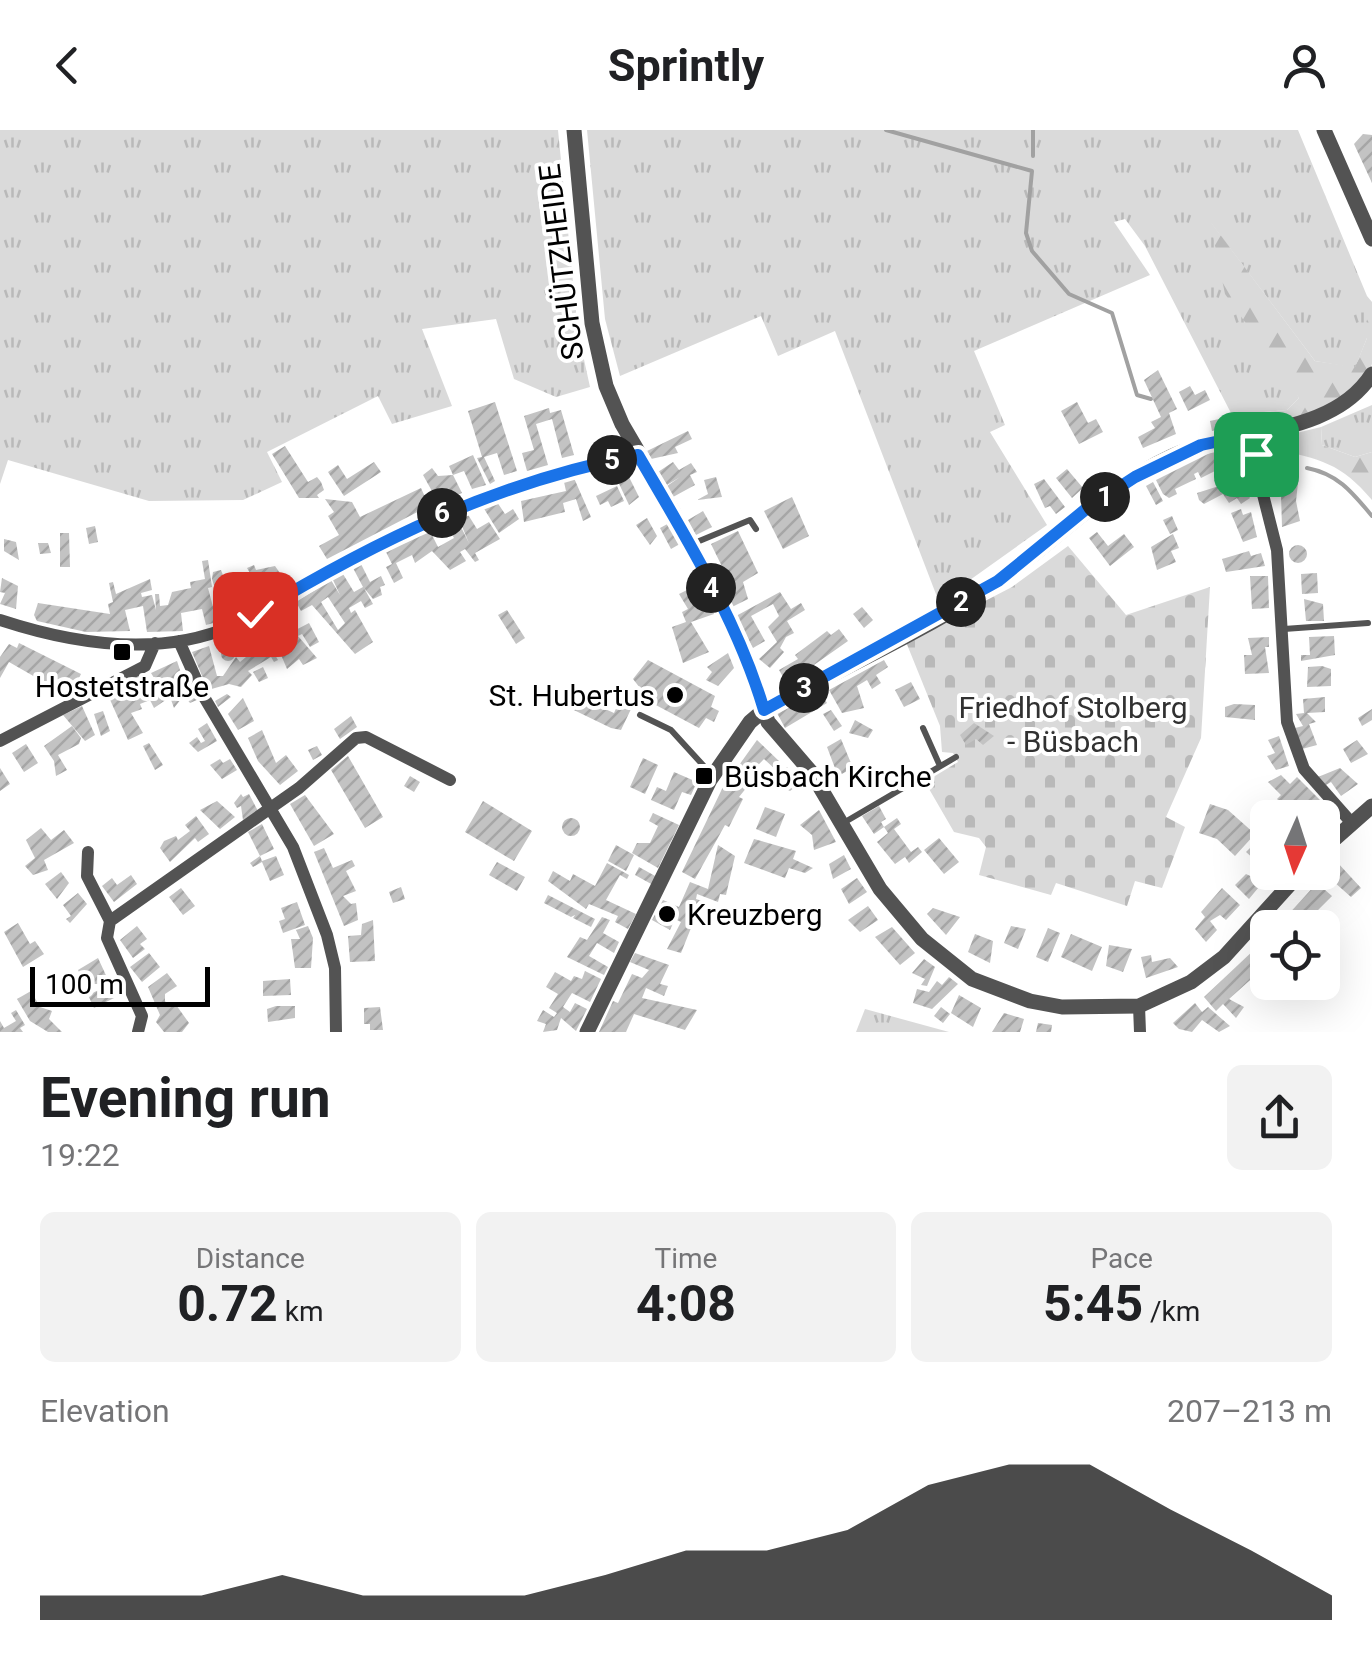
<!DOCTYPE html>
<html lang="en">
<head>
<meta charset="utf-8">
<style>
	:root { --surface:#fff; --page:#f2f2f2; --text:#202124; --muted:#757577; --accent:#000 }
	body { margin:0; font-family:Roboto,sans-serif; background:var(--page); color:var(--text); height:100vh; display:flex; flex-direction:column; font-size:38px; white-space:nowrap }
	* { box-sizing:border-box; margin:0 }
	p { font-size:32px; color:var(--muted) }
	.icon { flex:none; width:55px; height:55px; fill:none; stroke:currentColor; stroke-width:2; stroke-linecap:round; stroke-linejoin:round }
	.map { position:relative; height:902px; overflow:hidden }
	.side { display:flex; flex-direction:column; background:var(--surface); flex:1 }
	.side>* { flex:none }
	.needle { width:65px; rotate:183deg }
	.tools { position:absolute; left:1250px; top:670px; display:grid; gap:20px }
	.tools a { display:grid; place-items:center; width:90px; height:90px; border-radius:15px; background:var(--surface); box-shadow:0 10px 40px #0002; font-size:50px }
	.scale { position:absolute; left:30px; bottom:25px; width:180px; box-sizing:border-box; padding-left:10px; border:5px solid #000; border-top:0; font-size:28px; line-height:35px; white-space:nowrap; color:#000; -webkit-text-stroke:8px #fff; paint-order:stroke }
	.pin { position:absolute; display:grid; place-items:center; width:85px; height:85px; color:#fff; margin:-42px; border-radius:20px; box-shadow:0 5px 15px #0006 }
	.km { position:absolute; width:50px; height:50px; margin:-25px; border-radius:50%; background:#222; color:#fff; font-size:28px; line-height:50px; text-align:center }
	.round { display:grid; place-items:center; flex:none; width:105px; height:105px; border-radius:15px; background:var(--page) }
	.overview { display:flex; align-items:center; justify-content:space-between; height:170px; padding:0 40px }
	h1 { font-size:55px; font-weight:700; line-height:75px }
	.figures { display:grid; grid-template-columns:repeat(3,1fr); gap:15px; height:170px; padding:10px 40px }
	.figures div { display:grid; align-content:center; border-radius:15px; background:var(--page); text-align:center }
	.figures b { font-size:50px; font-weight:700 }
	.figures small { font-size:28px; font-weight:400 }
	.figures p { font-size:28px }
	.chart { height:280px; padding:20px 40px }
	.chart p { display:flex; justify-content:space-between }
	.chart svg { width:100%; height:180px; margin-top:10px; fill:var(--accent); opacity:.7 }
	header { display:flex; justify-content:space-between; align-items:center; height:130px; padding:0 40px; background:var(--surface); font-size:45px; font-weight:700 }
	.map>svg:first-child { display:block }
</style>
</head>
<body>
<header><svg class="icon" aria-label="back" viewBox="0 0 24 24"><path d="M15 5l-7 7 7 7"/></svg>Sprintly<svg class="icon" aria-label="person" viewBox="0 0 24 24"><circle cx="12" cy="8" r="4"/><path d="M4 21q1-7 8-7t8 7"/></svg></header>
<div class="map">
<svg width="1372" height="902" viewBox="0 0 1372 902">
	<defs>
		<pattern id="grass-tufts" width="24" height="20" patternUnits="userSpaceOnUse" patternTransform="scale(2.5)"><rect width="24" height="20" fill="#dadada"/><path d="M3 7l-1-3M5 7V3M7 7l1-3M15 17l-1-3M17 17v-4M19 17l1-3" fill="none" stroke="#b9b9b9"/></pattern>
		<pattern id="forest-firs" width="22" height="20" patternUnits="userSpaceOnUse" patternTransform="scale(2.5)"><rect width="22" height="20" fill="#dadada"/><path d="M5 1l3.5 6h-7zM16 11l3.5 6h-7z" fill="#b9b9b9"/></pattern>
		<pattern id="cemetery-stones" width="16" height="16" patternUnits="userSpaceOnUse" patternTransform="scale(2.5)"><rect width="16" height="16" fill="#dadada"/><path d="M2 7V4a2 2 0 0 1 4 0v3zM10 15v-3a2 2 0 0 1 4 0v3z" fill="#b9b9b9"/></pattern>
		<pattern id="building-hatch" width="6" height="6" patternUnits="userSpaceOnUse" patternTransform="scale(2.5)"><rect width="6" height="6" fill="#c3c3c3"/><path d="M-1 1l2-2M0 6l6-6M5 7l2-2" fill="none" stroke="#a6a6a6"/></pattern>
	</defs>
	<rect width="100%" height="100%" fill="#fff"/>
	<path fill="url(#grass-tufts)" d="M0 0H558L578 202 590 257 556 267 514 249 496 189 422 199 452 276 392 294 378 266 267 322 282 352 243 370 149 371 8 330 0 354Z
		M587 0H1298L1367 166V208L1355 238 1315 231 1211 93 1299 268 1287 280 1232 285 1145 116 1125 89 1114 92 1150 145 974 221 1005 295 990 302 1047 395 939 472 835 201 778 226 761 186 620 246 605 189Z
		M1372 275V322L1355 327 1322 315 1321 297Z
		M865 879 949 902H856Z"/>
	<path fill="url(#forest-firs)" d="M1210 91 1315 231 1355 237 1367 208V166L1372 172C1372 191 1372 216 1372 234 1359 279 1276 293 1238 302L1232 285 1287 280 1299 268 1225 164Z
		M1321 297 1322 315 1355 327 1372 322V370C1341 333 1320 329 1274 319L1272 309Z"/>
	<path fill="url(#cemetery-stones)" d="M1068 416 1126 485 1210 457 1201 608 1166 687 1185 697 1162 758 1135 751 1127 776 1056 753 1051 765 979 745 986 717 979 708 954 702 925 652 958 632 953 623 942 622 940 596 906 512 1012 457Z"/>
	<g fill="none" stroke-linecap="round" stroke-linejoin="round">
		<path stroke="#a1a1a1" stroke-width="4" d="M886 0 1032 41 1026 103 1032 121 1069 164 1112 183 1137 265 1151 269
			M1033 26V0
			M1307 338C1338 344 1352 362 1372 386"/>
	</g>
	<path fill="url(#building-hatch)" fill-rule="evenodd" d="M1363 4 1372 5V53L1354 14Z
		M1158 240 1177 279 1169 283 1176 304 1143 318 1138 307 1155 298 1151 292 1161 287 1144 250Z
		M1190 256 1195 265 1205 260 1210 270 1188 281 1179 262Z
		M495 272 517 341 504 345 497 323 484 327 495 351 490 354 477 328 482 327 468 281Z
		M1077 272 1088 293 1096 289 1103 302 1079 314 1061 281Z
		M549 278 550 283 561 280 574 325 562 328 552 289 536 294 548 335 527 341 522 323 534 320 524 286Z
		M1219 289 1222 298 1212 301 1210 291Z
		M688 301 692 309 675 317 678 323 651 329 647 321Z
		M285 316 308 352 317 347 321 352 324 360 317 365 319 368H299L272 324Z
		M1218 319 1231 341 1225 327 1235 321 1241 329 1236 346 1250 368 1241 374 1237 368 1229 373 1223 364 1204 374 1199 370 1197 363 1219 356 1214 350 1222 346 1217 340 1201 348 1198 342 1194 344 1196 349 1175 359 1177 364 1169 368 1163 364 1156 350Z
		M473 325 486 355 472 359 464 341 453 345 449 336Z
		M374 332 381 342 344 366 328 342 338 335 347 349Z
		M673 332 679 340 691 333 697 342 690 345 695 355 673 367 667 356 680 347 667 355 658 342Z
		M1280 332 1292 335V343L1299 344 1296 371 1300 391 1282 397Z
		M432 338 438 346 453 345 462 363 438 372 423 345Z
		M625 339 639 367 629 375 614 343Z
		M1067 339 1083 358 1072 368 1056 348Z
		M716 347 722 367 697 370 708 364 704 350Z
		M574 348 591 387 583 391 576 369 563 373 565 382 524 392 521 371 566 361 564 352Z
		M1044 349 1065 377 1056 384 1050 376 1045 378 1034 354Z
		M1153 352 1163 371 1156 375 1146 356Z
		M617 356 624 371 611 377 608 371 600 375 596 366Z
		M421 358 429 376 327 429 319 416 339 405 328 386 334 382 325 369 352 372 360 387Z
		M792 367 809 406 783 419 764 381Z
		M497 372 505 384 513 379 519 389 499 403 483 377Z
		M1241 379 1243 385 1251 382 1257 407 1243 412 1231 383Z
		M703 381 712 397 696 405 688 390Z
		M467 383 477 399 489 392 500 409 475 423 479 430 475 432 465 419 460 422 466 431 450 440 432 421 415 433 412 425 396 433 403 448 394 453 386 437 392 434 385 420 429 399 438 417 454 408 445 392 456 387 469 413 458 387Z
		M1172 386 1178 400 1170 404 1163 390Z
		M647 388 657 406 650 415 636 395Z
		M673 391 685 411 671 419 660 398Z
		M95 396 98 412 89 414 86 398Z
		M738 401 758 443 743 452 748 469 732 477 724 461 732 457 711 414Z
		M1097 402 1108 416 1124 404 1134 417 1110 436 1089 408Z
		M60 403H69L70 437H60Z
		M1173 404 1179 418 1171 421 1176 432 1157 440 1151 417Z
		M4 409 16 412 19 430 4 421Z
		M38 413H48L51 423 40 424Z
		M1289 424a9 9 0 1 1 18 0a9 9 0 1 1-18 0Z
		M1249 421 1251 426 1261 423 1265 436 1226 442 1222 429Z
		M208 430 212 457 208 458 217 492 206 495 202 479 181 483 183 501 147 502 143 476 125 480 130 501 86 502 37 491 34 485 38 473 110 484 108 474 113 472 109 453 113 452 116 464 150 449 152 460 141 463 142 467 152 465 156 480 155 464H159L160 476 168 475 172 462 191 458 190 452 205 449 202 431Z
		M361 434 370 452 381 446 385 455 380 457 382 465 373 469 364 458 373 474 365 478 361 471 349 478 351 483 355 480 373 512 355 524 312 475 301 481 296 472 331 450 340 465 333 450 343 444 354 462 363 457 353 438ZM328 467 345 493 338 500 321 472Z
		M254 435 256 440 275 436 282 446 248 462 253 474 242 479 230 451 250 443 247 438Z
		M221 440 237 482 224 487 212 449 213 442Z
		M1317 443 1318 463 1302 464 1301 444Z
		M1250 446H1268L1269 478 1252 479Z
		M2 448 18 456 16 479 0 474 5 463 0 462Z
		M695 456 704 474 710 472 714 484 691 492 709 522 683 533 672 497 686 492 682 482 688 479 679 464Z
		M780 462 791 479 801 473 805 480 787 491 794 503 786 507 780 518 784 522 770 538 759 529 777 512 768 497 779 486 773 474 751 486 765 511 753 518 736 486Z
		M1304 469 1323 474 1324 491H1306Z
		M862 477 873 490 864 498 853 484Z
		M282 480 288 491 275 504 272 499 266 502 271 513 309 493 319 512 310 517 302 504 298 506 317 528 303 535 299 529 287 539 279 520 274 523 278 530 274 532 271 527 248 541 252 545 241 557 229 554 208 560 192 522 209 516 217 546H223L236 527 240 532 252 522 240 503Z
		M507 480 525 508 516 514 498 485Z
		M839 499 848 511 787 554 779 540 798 529 795 525 827 501 831 505Z
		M1334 506 1335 525 1301 531V525H1310L1309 507Z
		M1269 507V517H1265L1269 543 1245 544 1244 525H1252L1248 508Z
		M19 513 81 544 76 554 69 556 53 547 49 555 9 532 0 548V527L9 514 17 518Z
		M221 524a7 7 0 1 1 14 0a7 7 0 1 1-14 0Z
		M728 523 734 538 718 556 706 550 712 542 707 537Z
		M648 530 715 566 711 577 719 581 714 592 706 588 699 598 637 565 640 558 633 549Z
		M884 530 888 537 876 545 881 553 872 559 867 550 857 556 864 578 842 583 829 560Z
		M177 531 181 543 199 569 190 573 172 550 159 556 151 543Z
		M1322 536 1331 539V556L1307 557 1308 537Z
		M263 537 268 548 259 552 253 542Z
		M145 542 152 561 176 558 181 569 174 578 170 567 154 578 150 570 140 574 142 579 131 583 143 603 128 610 107 563 118 557 123 567 135 563 130 548Z
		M911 552 920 569 904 577 895 560Z
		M553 558 579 570 584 560 598 566 594 574 614 583 619 572 632 577 621 600 611 598 549 568Z
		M821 563 827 573 785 598 777 583Z
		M227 564 231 567 218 577 215 571Z
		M1325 567V582L1307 583 1316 592 1309 594 1317 615 1302 619 1295 598 1303 596 1296 584 1304 583 1303 569Z
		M243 568 254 591 238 600 228 584Z
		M1234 574 1255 575V590L1225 587V577Z
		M82 576 95 605 85 611 63 585Z
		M1372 579V590L1362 596 1358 588Z
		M831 580 842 596 834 601 823 584Z
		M103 581 110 601 101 606 94 584Z
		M351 586 357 597 340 609 334 599Z
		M855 590 873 600 868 608 849 603Z
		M207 593 217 611 198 622 189 613 197 607 201 613 205 611 198 599Z
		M974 593 994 606 983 615 976 609 966 615 960 605Z
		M72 596 81 608 79 614 58 625 67 640 56 646 54 631 44 616Z
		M262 600 276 633 286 625 298 641 280 655 258 631 248 608Z
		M1279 606 1289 636 1276 640 1267 626 1275 623 1268 610Z
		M841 609 853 638 838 646 827 617Z
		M757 610 781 633 775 639 764 629 754 639 768 649 764 655 755 647 739 667 743 669 729 697 725 695 695 749 682 742 722 659Z
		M1357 610 1368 624 1351 633 1343 619Z
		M149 613 163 635 155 640 143 616Z
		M26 614 38 633 24 642 12 623Z
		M317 616 322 625 313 630 308 620Z
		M348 626 383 687 365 698 331 640Z
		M643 628 658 635 645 664 630 657Z
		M220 629 223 633 230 629 237 640 222 649 210 635Z
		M787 637 799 654 790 661 770 651Z
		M0 638 10 654 0 661Z
		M1340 638 1358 654 1341 666 1331 652 1326 655 1318 647Z
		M674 642 697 652 691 665 682 662 674 680 651 670 657 657 666 661Z
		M1281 645 1290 654 1297 647 1324 674 1311 688H1300L1289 672 1284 676 1277 669 1281 665 1268 652Z
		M410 646 420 652 414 662 404 656Z
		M241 664 243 667 249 664 258 681 243 690 241 676 237 678 234 673Z
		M305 665 334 704 314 716 290 674Z
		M217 671 235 687 220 699 200 680Z
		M483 671 532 701 514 731 465 702Z
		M1210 674 1228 680 1255 704 1235 726 1217 709 1199 703Z
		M879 676 886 689 881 692 884 697 874 704 862 686Z
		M765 677 785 684 776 707 756 699Z
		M819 680 836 712 814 720 812 705 800 695Z
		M653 683 679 695 658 738 632 723 637 713H650L658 696 649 691Z
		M196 686 209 704 198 712 195 708 170 732 160 718 164 711 176 706 178 710 190 701 185 695Z
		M562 697a9 9 0 1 1 18 0a9 9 0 1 1-18 0Z
		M897 688 901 694 894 699 911 722 918 717 922 722 909 733 905 727 895 734 877 712 888 703 884 697Z
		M262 694 274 719 260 726 248 702Z
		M41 698 51 710 64 700 74 713 44 730 48 740 33 745 25 736 35 728 26 710Z
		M939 708 959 732 944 744 924 720Z
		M754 709 796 721 793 729 813 738 805 743 789 738 785 748 744 733Z
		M1254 714 1261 721 1268 714V742H1275L1269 749 1257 737 1263 730 1259 726 1255 730 1246 722Z
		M616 715 634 725 626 741 608 731Z
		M718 715 735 726 726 765 720 764 718 772 697 764 696 769 702 771 699 780 692 777 691 781 697 783 681 823 667 819 681 792 675 789 670 800 652 790 663 770 679 777 690 752 708 759Z
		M324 718 333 738 352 730 355 736 346 741 356 761 343 766 351 774 356 773 358 790 344 796 314 722Z
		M844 725 851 739 833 749 829 734Z
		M260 726 262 731 276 726 284 745 270 751 262 732 253 737 250 733Z
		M497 732 525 747 517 761 489 745Z
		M1337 732 1361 758 1351 767 1325 744Z
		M607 733 629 745 627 749 620 745 606 770 636 784 628 799 615 792 618 786 589 774 586 779 548 751 553 741 570 751 573 744 595 756Z
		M639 737 657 747 653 755 635 745Z
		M61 742 69 753 57 769 45 754Z
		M1246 744 1263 752 1249 769 1235 755Z
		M131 745 137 754 114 772 102 756 112 748 117 755Z
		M857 748 867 762 849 774 841 759Z
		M1317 753 1332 766 1308 790 1317 798H1276Z
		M401 757 405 769 393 773 389 762Z
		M181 758 195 776 183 785 169 767Z
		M1222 758 1240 775 1226 790 1220 785 1210 791 1217 800 1206 812 1195 799 1205 787 1201 782Z
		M78 763 87 774 70 793 66 789 71 786 63 775Z
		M548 765 595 789 591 797 573 788 575 785 571 787 544 773Z
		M297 772 305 795 283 803 279 791 285 789 281 778Z
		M868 776 878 790 860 802 848 790Z
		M933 778 960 787 946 805 927 784Z
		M602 787 610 790 603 803 619 812 614 823 597 813 589 826 608 837 604 845 567 827 580 807 587 810Z
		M373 790 375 831 350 832 348 806 361 805 362 794Z
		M18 793 30 814 35 811 44 824 23 837 4 802Z
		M137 796 147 809 140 814 145 819 133 828 120 810Z
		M308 796 313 808 311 838H295L291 809H300L296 800Z
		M1011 796 1026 799 1018 819 1004 813Z
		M892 797 915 823 900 835 875 807Z
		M1048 798 1060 803 1048 832 1036 827Z
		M975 804 993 811 990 833 968 822Z
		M1071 804 1102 817 1092 841 1061 827Z
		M1109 815 1132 819 1123 842 1106 836Z
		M1256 818 1268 834 1229 869 1244 877 1236 888 1223 874 1216 881 1204 867Z
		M149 823 160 837 142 852 130 837Z
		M635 823 669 835 660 854 668 856 664 866 646 858 642 868 697 880 685 900 634 884 626 902H599L613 871 618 873 632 844 642 848 649 840 630 832Z
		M1151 825 1152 832 1170 828 1178 837 1146 848 1141 827Z
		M98 828 116 867 94 878 88 865 101 859 98 854H84L78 840Z
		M924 829 935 837 927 856 921 855 925 849 912 843Z
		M585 841 601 849 590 872 572 863 563 877 570 882 575 873 587 879 576 901 561 888 557 900 543 902 546 894 537 891 543 880 554 887 557 883 549 878 558 864 546 857 555 842 571 851 574 846 582 849Z
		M167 843 177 856 165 864V871L168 876 174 872 189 893 182 902H164L156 892 160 885 148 857Z
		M949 847 958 854 932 879 913 873 917 859 929 862 937 851 942 855Z
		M290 849 291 865 263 866V851Z
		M31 861 40 877 52 881 49 889 62 902H48L30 891 17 869Z
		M959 865 981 878 973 897 951 883Z
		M1195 873 1202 882 1208 877 1230 896 1219 902 1202 890 1192 902 1179 899 1173 893Z
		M276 876H295V888L268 892 267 879Z
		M380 877 383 900H370V894H364V878Z
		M941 877 950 884 943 893 934 886Z
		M16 880 25 895 20 898 23 902H0V891L4 898 16 891 11 883Z
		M1004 883 1024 889 1020 902H992Z
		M1038 893 1052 895 1051 902H1036Z"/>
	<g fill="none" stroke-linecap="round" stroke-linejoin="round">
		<path stroke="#535353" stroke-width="6" d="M692 414 750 390 756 399
			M1284 499 1368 493
			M640 585 671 600 712 645
			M923 598 940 636
			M845 692 956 627"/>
		<path stroke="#535353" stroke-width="12" d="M1248 305 1277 420 1287 592 1304 639 1350 691
			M0 490C73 514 158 528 232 496 262 483 288 461 317 445 344 430 371 416 399 402 474 365 556 341 638 325
			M179 511 204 567 293 717 327 805 335 838 336 902
			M0 611 145 536 155 513
			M88 722 87 746 110 791 107 808 142 886 138 902
			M110 791 299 658 356 608 366 607 450 650
			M1139 876 1140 902"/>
		<path stroke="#535353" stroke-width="15" d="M574 0 592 193 606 256 622 294 674 383 752 540 768 592 811 642 880 759 922 809 972 849 1030 871 1062 877 1139 876 1191 852 1224 827 1301 742
			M1324 0 1372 109
			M1322 720 1372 676
			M587 902 710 650 750 592 764 580C838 540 931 498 999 451 1057 410 1105 357 1172 326 1234 298 1331 308 1372 244"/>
	</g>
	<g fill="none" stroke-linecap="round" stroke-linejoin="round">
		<g stroke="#fff" stroke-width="20">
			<path id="route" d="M255 484C377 410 497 352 638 325 685 406 737 489 764 580L998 451 1086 379 1135 347 1201 315 1248 305 1256 324"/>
		</g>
		<use href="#route" stroke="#1a73e8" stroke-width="12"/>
	</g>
	<g fill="#000" stroke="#fff" stroke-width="4">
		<rect x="112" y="512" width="20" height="20" rx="5"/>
		<circle cx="675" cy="565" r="10"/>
		<rect x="694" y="636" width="20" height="20" rx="5"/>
		<circle cx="667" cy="784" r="10"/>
	</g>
	<g text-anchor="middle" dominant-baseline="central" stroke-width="8" stroke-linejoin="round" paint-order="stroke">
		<g font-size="30" fill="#000" stroke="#fff">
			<text transform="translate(561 132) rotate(-97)">SCHÜTZHEIDE</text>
		</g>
		<g font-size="30" fill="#000" stroke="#fff" text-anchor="start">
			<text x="122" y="556" text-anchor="middle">Hostetstraße</text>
			<text x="655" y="565" text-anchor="end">St. Hubertus</text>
			<text x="724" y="646">Büsbach Kirche</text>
			<text x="687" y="784">Kreuzberg</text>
		</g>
		<g font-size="30" fill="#313131" stroke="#fff">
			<text x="1073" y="577">Friedhof Stolberg<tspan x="1073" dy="34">- Büsbach</tspan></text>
		</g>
	</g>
</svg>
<div class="tools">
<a><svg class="needle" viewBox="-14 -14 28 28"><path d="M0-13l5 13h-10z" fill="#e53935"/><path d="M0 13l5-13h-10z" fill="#757577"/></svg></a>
<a><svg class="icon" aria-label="locate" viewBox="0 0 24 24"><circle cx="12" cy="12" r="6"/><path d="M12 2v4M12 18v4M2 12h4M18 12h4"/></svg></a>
</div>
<div class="scale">100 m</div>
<div class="pin" style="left:1256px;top:324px;background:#1e9e55"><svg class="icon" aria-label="arrive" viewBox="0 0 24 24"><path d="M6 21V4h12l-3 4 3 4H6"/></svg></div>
<div class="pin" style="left:255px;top:484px;background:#d93025"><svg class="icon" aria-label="check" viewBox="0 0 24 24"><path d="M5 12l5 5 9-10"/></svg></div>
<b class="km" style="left:1105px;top:367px">1</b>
<b class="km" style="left:961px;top:472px">2</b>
<b class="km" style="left:804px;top:558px">3</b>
<b class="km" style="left:711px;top:458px">4</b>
<b class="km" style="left:612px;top:330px">5</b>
<b class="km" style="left:442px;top:383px">6</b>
</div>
<section class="side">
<div class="overview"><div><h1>Evening run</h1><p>19:22</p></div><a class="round"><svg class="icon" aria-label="share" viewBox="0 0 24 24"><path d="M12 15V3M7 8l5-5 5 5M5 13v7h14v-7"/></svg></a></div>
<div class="figures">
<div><p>Distance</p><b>0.72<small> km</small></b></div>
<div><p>Time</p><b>4:08</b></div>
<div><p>Pace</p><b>5:45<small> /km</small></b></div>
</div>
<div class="chart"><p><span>Elevation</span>207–213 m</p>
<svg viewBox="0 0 160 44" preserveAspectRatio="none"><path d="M0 44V38L10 38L20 38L30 33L40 38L50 38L60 38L70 33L80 27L90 27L100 22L110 11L120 6L130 6L140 17L150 27L160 38V44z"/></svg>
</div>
</section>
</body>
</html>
